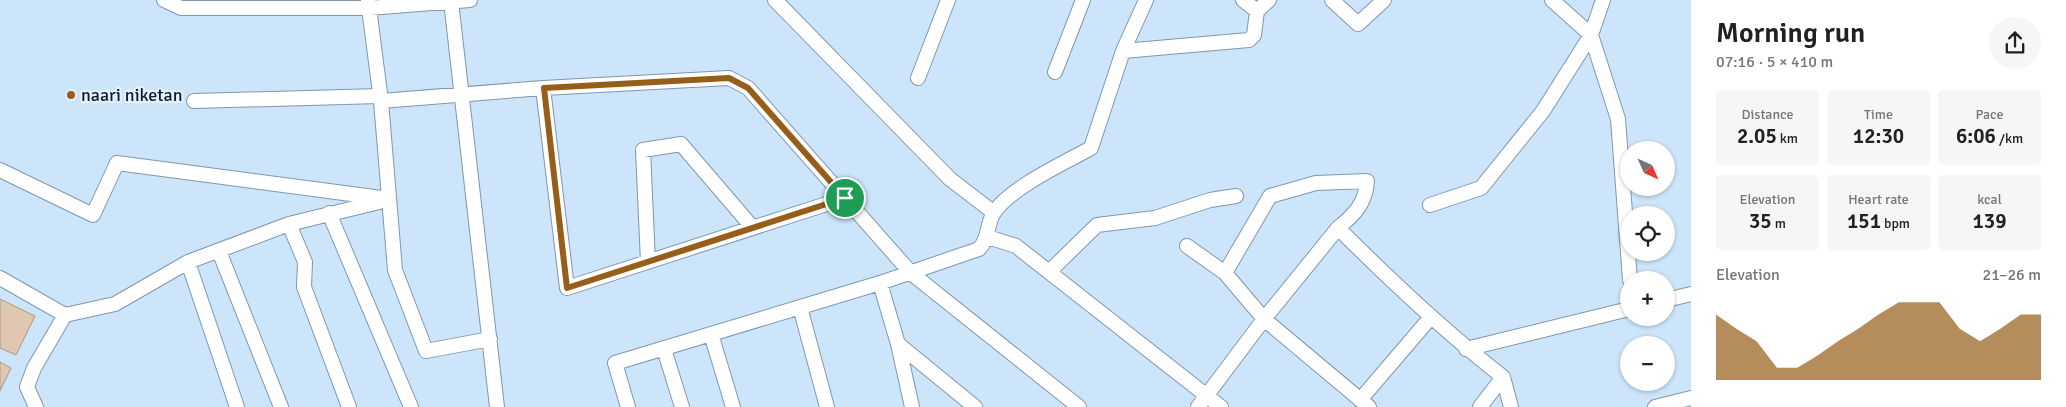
<!DOCTYPE html>
<html lang="en">
<head>
<meta charset="utf-8">
<style>
	:root { --surface:#fff; --page:#f6f6f6; --text:#202124; --muted:#757577; --accent:#975e1a }
	body { margin:0; font-family:Signika,sans-serif; background:var(--page); color:var(--text); height:100vh; display:flex; flex-direction:column; font-size:19px; white-space:nowrap }
	* { box-sizing:border-box; margin:0 }
	p { font-size:16px; color:var(--muted) }
	.icon { flex:none; width:28px; height:28px; fill:none; stroke:currentColor; stroke-width:2; stroke-linecap:round; stroke-linejoin:round }
	.map { position:relative; flex:1; overflow:hidden }
	.side { display:flex; flex-direction:column; background:var(--surface); width:375px }
	.side>* { flex:none }
	.needle { width:32px; rotate:135deg }
	.fabs { position:absolute; left:1620px; top:141px; display:grid; gap:10px }
	.fabs a { display:grid; place-items:center; width:55px; height:55px; border-radius:50%; background:var(--surface); box-shadow:0 1px 4px #0004; font-size:25px }
	.pin { position:absolute; display:grid; place-items:center; width:42px; height:42px; color:#fff; margin:-21px; border:2px solid #fff; border-radius:50%; box-shadow:0 1px 5px #0007 }
	.round { display:grid; place-items:center; flex:none; width:52px; height:52px; border-radius:26px; background:var(--page) }
	.overview { display:flex; align-items:center; justify-content:space-between; height:85px; padding:0 25px }
	h1 { font-size:28px; font-weight:600; line-height:38px }
	.stats { display:grid; grid-template-columns:repeat(3,1fr); gap:8px; height:85px; padding:5px 25px }
	.stats div { display:grid; align-content:center; border-radius:5px; background:var(--page); text-align:center }
	.stats b { font-size:21px; font-weight:600 }
	.stats small { font-size:14px; font-weight:400 }
	.stats p { font-size:14px }
	.chart { height:140px; padding:10px 25px }
	.chart p { display:flex; justify-content:space-between }
	.chart svg { width:100%; height:90px; margin-top:5px; fill:var(--accent); opacity:.7 }
	main { display:flex; flex:1; min-height:0 }
	.map>svg:first-child { display:block }
</style>
</head>
<body>
<main>
<div class="map">
<svg width="1691" height="407" viewBox="0 0 1691 407">
	<rect width="100%" height="100%" fill="#cce5fb"/>
	<path fill="#dfc7b1" stroke="#ae9882" d="M0 299 35 316 16 355 0 348Z
		M0 362 11 368 0 391Z"/>
	<g fill="none" stroke-linecap="round" stroke-linejoin="round">
		<g stroke="#8097ac" stroke-width="16">
			<path id="minor" d="M164 0 181 8H369L470 0
				M368 0 381 101 543 88 729 78 748 88 911 273 1079 407
				M775 0 950 179 993 212
				M1243 0 1257 11
				M1332 0 1358 24 1384 0
				M1552 0 1591 35 1618 119 1630 280
				M451 1 497 407
				M1123 51 1249 40 1254 35 1257 11 1269 0
				M1055 72 1083 0
				M918 78 948 0
				M543 88 567 288 845 198
				M194 101 380 96
				M381 101 395 270 426 351 490 339
				M0 170 93 215 117 163 389 199
				M1430 205 1481 188 1543 111 1591 35 1603 0
				M329 213 411 407
				M289 224 305 262 304 287 349 407
				M988 237 1016 246 1221 407
				M1187 246 1225 273 1264 319 1369 407
				M219 251 281 407
				M188 262 237 407
				M648 262 643 150 681 144 753 228
				M1049 272 1097 225 1155 218 1210 200 1236 196
				M1225 273 1270 196 1316 183 1367 181C1366 203 1354 215 1338 228
				M0 278 65 315 115 304 188 262 289 224 379 202
				M880 283 898 344 912 407
				M1666 300 1691 294
				M800 307 827 407
				M711 334 733 407
				M898 344 975 407
				M664 349 682 407
				M1466 349 1629 309
				M1503 377 1511 407
				M1360 400 1431 317
				M36 407 27 387 34 368 65 315
				M628 407 615 363 880 283 979 249C990 238 986 223 995 211 1012 187 1064 163 1091 148L1123 51 1146 0
				M1198 407 1264 319 1338 228C1391 281 1444 331 1503 377L1480 407
				M1655 407 1691 398"/>
		</g>
		<use href="#minor" stroke="#fff" stroke-width="14"/>
	</g>
	<g fill="none" stroke-linecap="round" stroke-linejoin="round">
		<g stroke="#fff" stroke-width="10">
			<path id="route" d="M729 78 748 88 845 198 567 288 544 88Z"/>
		</g>
		<use href="#route" stroke="#975e1a" stroke-width="6"/>
	</g>
	<circle fill="#975e1a" stroke="#e2f1fe" stroke-width="2" cx="71" cy="95" r="5"/>
	<g text-anchor="middle" dominant-baseline="central" stroke-width="4.5" stroke-linejoin="round" paint-order="stroke">
		<g font-size="18" fill="#131c24" stroke="#e2f1fe" text-anchor="start">
			<text x="81" y="95">naari niketan</text>
		</g>
	</g>
</svg>
<div class="fabs">
<a><svg class="needle" viewBox="-14 -14 28 28"><path d="M0-13l5 13h-10z" fill="#e53935"/><path d="M0 13l5-13h-10z" fill="#757577"/></svg></a>
<a><svg class="icon" aria-label="locate" viewBox="0 0 24 24"><circle cx="12" cy="12" r="6"/><path d="M12 2v4M12 18v4M2 12h4M18 12h4"/></svg></a>
<a>+</a>
<a>−</a>
</div>
<div class="pin" style="left:845px;top:198px;background:#1e9e55"><svg class="icon" aria-label="arrive" viewBox="0 0 24 24"><path d="M6 21V4h12l-3 4 3 4H6"/></svg></div>
</div>
<section class="side">
<div class="overview"><div><h1>Morning run</h1><p>07:16 · 5 × 410 m</p></div><a class="round"><svg class="icon" aria-label="share" viewBox="0 0 24 24"><path d="M12 15V3M7 8l5-5 5 5M5 13v7h14v-7"/></svg></a></div>
<div class="stats">
<div><p>Distance</p><b>2.05<small> km</small></b></div>
<div><p>Time</p><b>12:30</b></div>
<div><p>Pace</p><b>6:06<small> /km</small></b></div>
</div>
<div class="stats">
<div><p>Elevation</p><b>35<small> m</small></b></div>
<div><p>Heart rate</p><b>151<small> bpm</small></b></div>
<div><p>kcal</p><b>139</b></div>
</div>
<div class="chart"><p><span>Elevation</span>21–26 m</p>
<svg viewBox="0 0 160 44" preserveAspectRatio="none"><path d="M0 44V12L10 19L20 25L30 38L40 38L50 32L60 25L70 19L80 12L90 6L100 6L110 6L120 19L130 25L140 19L150 12L160 12V44z"/></svg>
</div>
</section>
</main>
</body>
</html>
